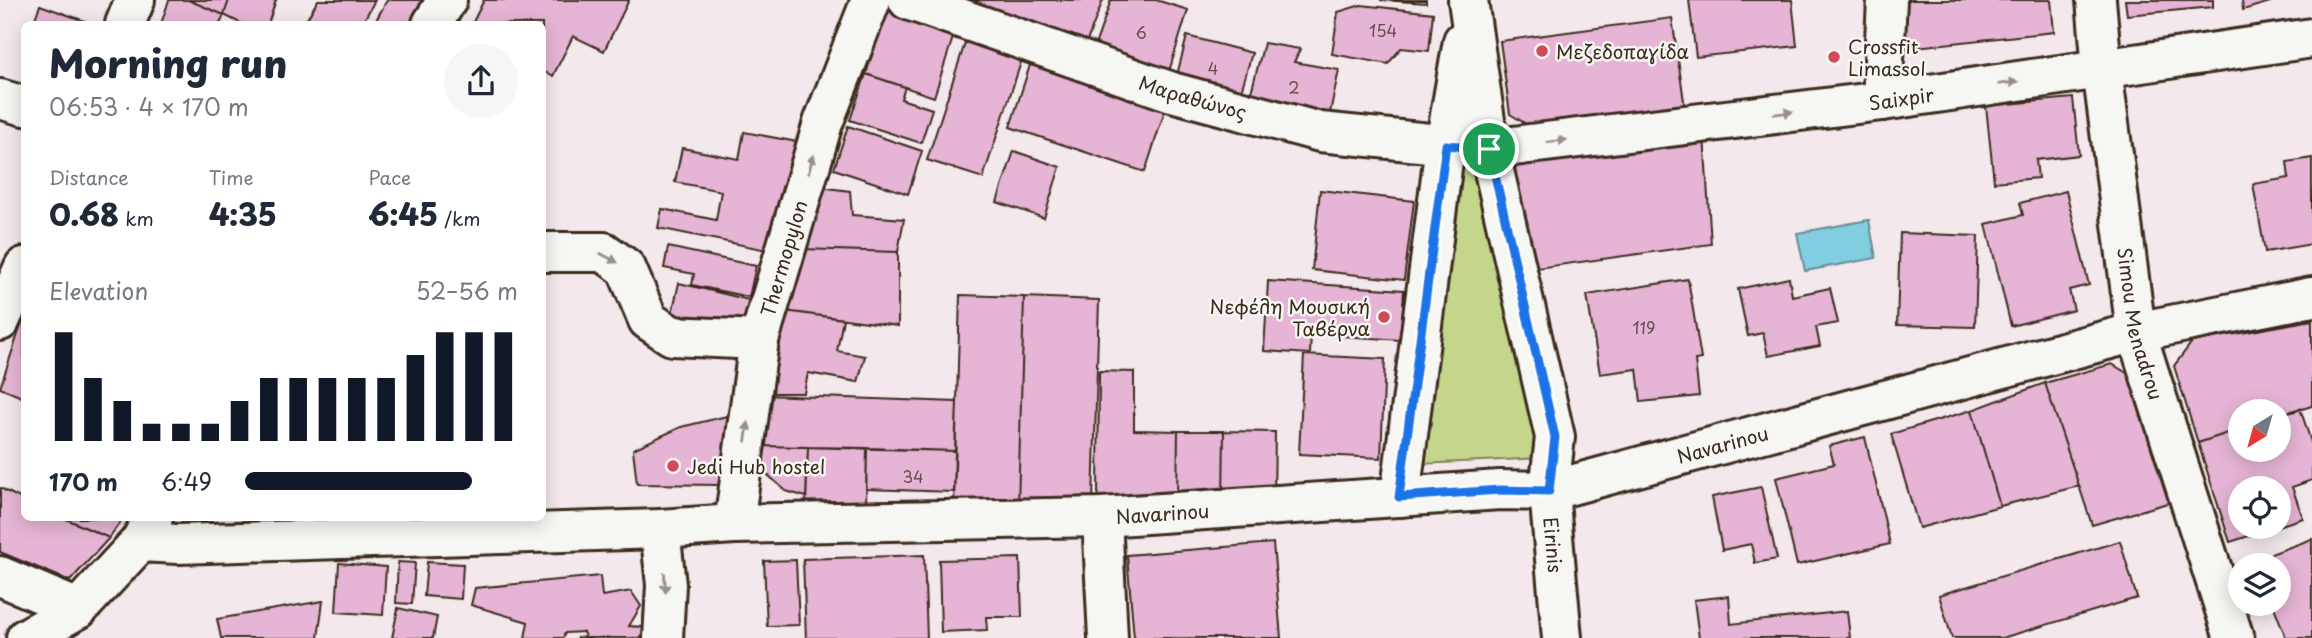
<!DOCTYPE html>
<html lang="en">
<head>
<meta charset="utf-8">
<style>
	:root { --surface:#fff; --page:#f6f6f7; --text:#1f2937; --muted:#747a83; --accent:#111827 }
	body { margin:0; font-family:"Playpen Sans",sans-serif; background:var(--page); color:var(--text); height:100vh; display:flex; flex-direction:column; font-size:26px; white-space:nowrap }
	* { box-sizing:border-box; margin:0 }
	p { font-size:23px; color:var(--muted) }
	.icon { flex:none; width:38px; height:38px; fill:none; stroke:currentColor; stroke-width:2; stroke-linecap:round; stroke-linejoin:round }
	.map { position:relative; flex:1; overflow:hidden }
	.side { position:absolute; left:21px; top:21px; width:525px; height:500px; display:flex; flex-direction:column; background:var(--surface); border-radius:10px; box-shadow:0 4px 18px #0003 }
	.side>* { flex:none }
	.needle { width:46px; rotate:217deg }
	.controls { position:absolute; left:2228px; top:399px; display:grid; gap:14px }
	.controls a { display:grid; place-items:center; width:63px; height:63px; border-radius:50%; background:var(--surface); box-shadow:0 4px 18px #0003; font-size:35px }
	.pin { position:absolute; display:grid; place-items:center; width:60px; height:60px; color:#fff; margin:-30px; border:4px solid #fff; border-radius:50%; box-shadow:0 2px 7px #0007 }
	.round { display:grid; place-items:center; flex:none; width:74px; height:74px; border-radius:37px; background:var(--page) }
	.head { display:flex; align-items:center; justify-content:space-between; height:119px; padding:0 28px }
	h1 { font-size:38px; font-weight:800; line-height:52px }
	.figures { display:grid; grid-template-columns:repeat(3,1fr); gap:10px; height:119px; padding:7px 28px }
	.figures div { display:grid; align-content:center }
	.figures b { font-size:30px; font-weight:800 }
	.figures small { font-size:19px; font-weight:400 }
	.figures p { font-size:19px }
	.chart { height:196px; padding:14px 28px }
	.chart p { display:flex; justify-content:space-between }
	.chart svg { width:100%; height:126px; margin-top:7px; stroke:var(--accent); stroke-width:6 }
	ul { padding:0 28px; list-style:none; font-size:23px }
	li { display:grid; grid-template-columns:112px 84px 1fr; align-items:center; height:52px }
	li i { height:18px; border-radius:9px; background:var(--accent) }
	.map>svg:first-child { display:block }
</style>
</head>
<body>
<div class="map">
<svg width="2312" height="638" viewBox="0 0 2312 638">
	<rect width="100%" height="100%" fill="#f3e9ec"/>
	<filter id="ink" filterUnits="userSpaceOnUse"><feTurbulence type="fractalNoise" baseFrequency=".0143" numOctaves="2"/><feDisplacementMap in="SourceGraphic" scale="14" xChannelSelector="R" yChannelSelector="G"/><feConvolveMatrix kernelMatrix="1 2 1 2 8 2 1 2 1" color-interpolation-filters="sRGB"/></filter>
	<g filter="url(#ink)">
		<path fill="#c3d68c" stroke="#7f8055" stroke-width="2" d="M1485 158 1544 458 1420 464 1460 159Z"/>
		<path fill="#82cee1" stroke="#668c93" stroke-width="2" d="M1869 220 1876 258 1805 271 1797 233Z"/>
		<path fill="#e6b5d5" stroke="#3b2a1e" stroke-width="2" d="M169 0H188L224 15 220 24H161Z
			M188 0H229L224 15Z
			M229 0H276L268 24H242L224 15Z
			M318 0H375L362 24H304Z
			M387 0H433L419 24H374Z
			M484 0H629L604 51 573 36 553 76 542 71V24H472Z
			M970 0H1103L1082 54 966 11Z
			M1111 0H1156L1188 10 1166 81 1092 54Z
			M1380 0H1426V3Z
			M1689 0H1792L1797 46 1696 57Z
			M1901 0H2051L2054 32 1907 48Z
			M2125 0H2213V7L2127 15Z
			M2242 0H2277L2243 10Z
			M40 5 93 24H33Z
			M1361 5 1433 13 1429 51 1401 48 1388 64 1332 54 1338 12Z
			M888 6 956 28 934 97 866 74Z
			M1672 18 1686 115 1544 135 1510 114 1500 41Z
			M1187 36 1252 53 1238 102 1175 83Z
			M966 40 1022 59 983 178 927 160Z
			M1264 43 1300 49 1294 62 1339 70 1327 127 1248 104Z
			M1032 59 1167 104 1145 172 1010 127Z
			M866 74 905 87 901 99 932 109 921 143 850 120Z
			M2073 98 2079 155 2036 160 2038 178 1994 182 1986 106Z
			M848 126 922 151 908 194 834 169Z
			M744 132 803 143 782 253 658 228 662 209 716 220 721 191 675 182 682 148 739 159Z
			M1704 135 1711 244 1530 269 1512 160Z
			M1014 151 1060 167 1044 218 997 202Z
			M2312 158V244L2265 252 2253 184 2289 178 2287 162Z
			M819 187 850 191 852 215 904 219 898 252 801 249Z
			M1320 190 1414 201 1404 280 1312 270Z
			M2066 191 2089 285 2069 290 2074 310 2011 326 1986 224 2023 215 2020 203Z
			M1900 233 1978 236 1975 327 1897 325Z
			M668 247 756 266 749 297 692 285 694 274 664 268Z
			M801 249 898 252V326L785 311Z
			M1789 278 1792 296 1830 288 1838 323 1816 327 1820 346 1768 356 1763 333 1748 336 1738 289Z
			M1688 279 1701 359 1695 360 1699 396 1641 402 1637 369 1600 374 1587 295Z
			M1268 281 1404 290 1401 340 1311 334 1310 354 1264 351Z
			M679 283 749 300 740 334 671 318Z
			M960 295 1024 297 1018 506 954 504Z
			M1024 297 1099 300 1093 502 1018 506Z
			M785 311 843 319 837 351 865 356 858 382 808 373 804 393H772Z
			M24 316V398L0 388Z
			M2312 320V406L2278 416V411H2240V429L2198 443 2174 366 2192 342Z
			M1304 355 1385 359 1381 458 1299 454Z
			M2112 364 2135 378 2171 502 2092 525 2045 383Z
			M1099 371 1134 372V430L1178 431 1177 499 1098 497Z
			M2045 383 2079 486 2000 506 1972 410Z
			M763 395 957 402 955 451 763 446Z
			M2300 408 2312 445V480L2292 487 2303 518 2278 526V488H2240V527H2277L2230 542 2198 443 2240 429V450H2278V416Z
			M1972 410 2000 506 1919 528 1891 434Z
			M727 416 734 458 720 460V485L637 484 633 449 681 427Z
			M1178 431H1224L1223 499H1177Z
			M1224 431 1275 432 1274 500 1223 499Z
			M1865 437 1890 544 1797 565 1776 478 1834 464 1829 446Z
			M763 446 808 447 806 497 786 491 760 468Z
			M808 447 867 448 866 508 806 506Z
			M867 448 955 451 954 492 866 489Z
			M1761 487 1777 559 1755 563 1751 544 1722 550 1712 497Z
			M0 488 24 500V518H64L109 538 70 581 0 552Z
			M64 518H123L109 538Z
			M2312 539V638H2286L2273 604H2278V565H2259L2257 559Z
			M2120 541 2137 598 2002 638H1952L1939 595Z
			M1273 543 1281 638H1134L1127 555Z
			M924 555 927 638H806L803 559Z
			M1020 558 1022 617H986L987 630 941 632 939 560Z
			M796 560 799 625 767 626 764 561Z
			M398 562 415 563 412 604 396 603Z
			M427 562 463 564 461 599 424 596Z
			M339 563 386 567 383 615 336 612Z
			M600 576 602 596 631 591 641 606 629 626 656 628 653 638H576L585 637 583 632 565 633 563 638H525L528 622 471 605 475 588Z
			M1729 596 1731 624 1847 611 1850 638H1699L1694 600Z
			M323 601 318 638H221L217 619Z
			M398 608 437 617 433 638H392Z"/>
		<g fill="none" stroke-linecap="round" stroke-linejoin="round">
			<g stroke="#3b2a1e" stroke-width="44">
				<g id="minor">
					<path id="s1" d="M908 0 1172 92 1320 132 1489 149 1882 101 2312 38"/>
					<path d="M1468 0 1489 149 1555 437 1549 491"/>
					<path id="s2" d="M2096 0 2102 69 2136 332 2234 638"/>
					<path d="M125 24 135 0"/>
					<path d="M432 24 447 0"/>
					<path d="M0 99 24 106"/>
					<path d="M1882 101 1887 0"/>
					<path d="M542 252H604L626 268 648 320 672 336 759 340"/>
					<path d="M0 321 24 267"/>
					<path d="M1400 497 1445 145 1463 41"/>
					<path d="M1102 517 1108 638"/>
					<path id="s3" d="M734 524 759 340 823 123 871 0"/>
					<path d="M660 529 666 585 663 638"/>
					<path d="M140 542 153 518"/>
					<path d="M0 576 78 609"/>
				</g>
			</g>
			<g stroke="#3b2a1e" stroke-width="44">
				<g id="major">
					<path id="s4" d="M1549 491 1562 638"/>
					<path id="s5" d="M26 638 78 609 140 542 178 544 660 529 734 524 1102 517 1500 490 1549 491 2136 332 2312 297"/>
				</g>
			</g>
			<use href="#minor" stroke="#f6f6f2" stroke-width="38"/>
			<use href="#major" stroke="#f6f6f2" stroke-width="38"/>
		</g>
		<defs><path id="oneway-solid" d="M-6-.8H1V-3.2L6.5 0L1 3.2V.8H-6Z" transform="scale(1.75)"/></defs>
		<g fill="#989088">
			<use href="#oneway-solid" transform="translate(2008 83) rotate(-8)"/>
			<use href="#oneway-solid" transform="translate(1783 113) rotate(-7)"/>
			<use href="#oneway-solid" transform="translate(1557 141) rotate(-7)"/>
			<use href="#oneway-solid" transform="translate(811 164) rotate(-74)"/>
			<use href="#oneway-solid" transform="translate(609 258) rotate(28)"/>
			<use href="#oneway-solid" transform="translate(747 432) rotate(-82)"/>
			<use href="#oneway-solid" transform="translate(665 583) rotate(87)"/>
		</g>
	</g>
	<g fill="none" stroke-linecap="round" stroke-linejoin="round" filter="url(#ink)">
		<g stroke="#fff" stroke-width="14">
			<path id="route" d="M1446 145 1489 149 1555 437 1549 491 1500 490 1399 497Z"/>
		</g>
		<use href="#route" stroke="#1a73e8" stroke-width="9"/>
	</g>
	<g fill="#d1495b" stroke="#f6f6f2" stroke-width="2.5">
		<circle cx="1542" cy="51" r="7"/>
		<circle cx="1834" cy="57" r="7"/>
		<circle cx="1384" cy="317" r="7"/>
		<circle cx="673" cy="466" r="7"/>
	</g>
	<g text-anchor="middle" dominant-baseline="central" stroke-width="5" stroke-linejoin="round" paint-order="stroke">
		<g font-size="16" fill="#664d4c">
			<text x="1383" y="30">154</text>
			<text x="1141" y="32">6</text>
			<text x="1213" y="68">4</text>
			<text x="1294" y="87">2</text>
			<text x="1644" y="327">119</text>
			<text x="913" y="476">34</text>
		</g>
		<g font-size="19" fill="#3b2a1e" stroke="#f6f6f2" text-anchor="start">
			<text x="1848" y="46">Crossfit<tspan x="1848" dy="22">Limassol</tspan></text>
			<text x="1556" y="51">Μεζεδοπαγίδα</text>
			<text x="1370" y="306" text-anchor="end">Νεφέλη Μουσική<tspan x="1370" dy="22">Ταβέρνα</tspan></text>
			<text x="687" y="466">Jedi Hub hostel</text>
		</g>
		<g font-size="19" fill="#3b2a1e" stroke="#f6f6f2">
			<text stroke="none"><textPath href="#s1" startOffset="301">Μαραθώνος</textPath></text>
			<text stroke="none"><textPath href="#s1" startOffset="1018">Saixpir</textPath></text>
			<text stroke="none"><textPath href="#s3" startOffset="271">Thermopylon</textPath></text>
			<text stroke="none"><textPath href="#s2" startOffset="327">Simou Menadrou</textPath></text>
			<text stroke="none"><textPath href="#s5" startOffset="1741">Navarinou</textPath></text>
			<text stroke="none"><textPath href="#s5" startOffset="1174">Navarinou</textPath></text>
			<text stroke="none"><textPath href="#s4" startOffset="54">Eirinis</textPath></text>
		</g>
	</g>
</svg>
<div class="controls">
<a><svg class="needle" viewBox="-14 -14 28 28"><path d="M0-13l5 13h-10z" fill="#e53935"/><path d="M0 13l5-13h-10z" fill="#747a83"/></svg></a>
<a><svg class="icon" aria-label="locate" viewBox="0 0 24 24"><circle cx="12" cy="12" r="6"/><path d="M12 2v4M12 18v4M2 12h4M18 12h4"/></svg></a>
<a><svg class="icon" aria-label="layers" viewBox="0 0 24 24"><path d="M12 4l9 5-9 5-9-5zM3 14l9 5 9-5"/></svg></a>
</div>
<div class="pin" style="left:1489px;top:149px;background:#1e9e55"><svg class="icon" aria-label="arrive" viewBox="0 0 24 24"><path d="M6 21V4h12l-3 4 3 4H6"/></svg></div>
<section class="side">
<div class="head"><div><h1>Morning run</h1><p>06:53 · 4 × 170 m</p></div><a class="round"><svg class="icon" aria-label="share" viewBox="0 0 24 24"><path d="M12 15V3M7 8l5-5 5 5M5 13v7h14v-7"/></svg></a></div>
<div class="figures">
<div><p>Distance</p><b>0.68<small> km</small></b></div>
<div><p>Time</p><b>4:35</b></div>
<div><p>Pace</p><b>6:45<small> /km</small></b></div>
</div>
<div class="chart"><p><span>Elevation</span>52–56 m</p>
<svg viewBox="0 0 160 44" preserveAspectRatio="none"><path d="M5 44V6M15 44V22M25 44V30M35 44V38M45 44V38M55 44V38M65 44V30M75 44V22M85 44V22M95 44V22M105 44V22M115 44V22M125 44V14M135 44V6M145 44V6M155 44V6"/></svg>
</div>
<ul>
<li><b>170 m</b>6:49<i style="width:83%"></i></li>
</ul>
</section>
</div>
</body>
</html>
